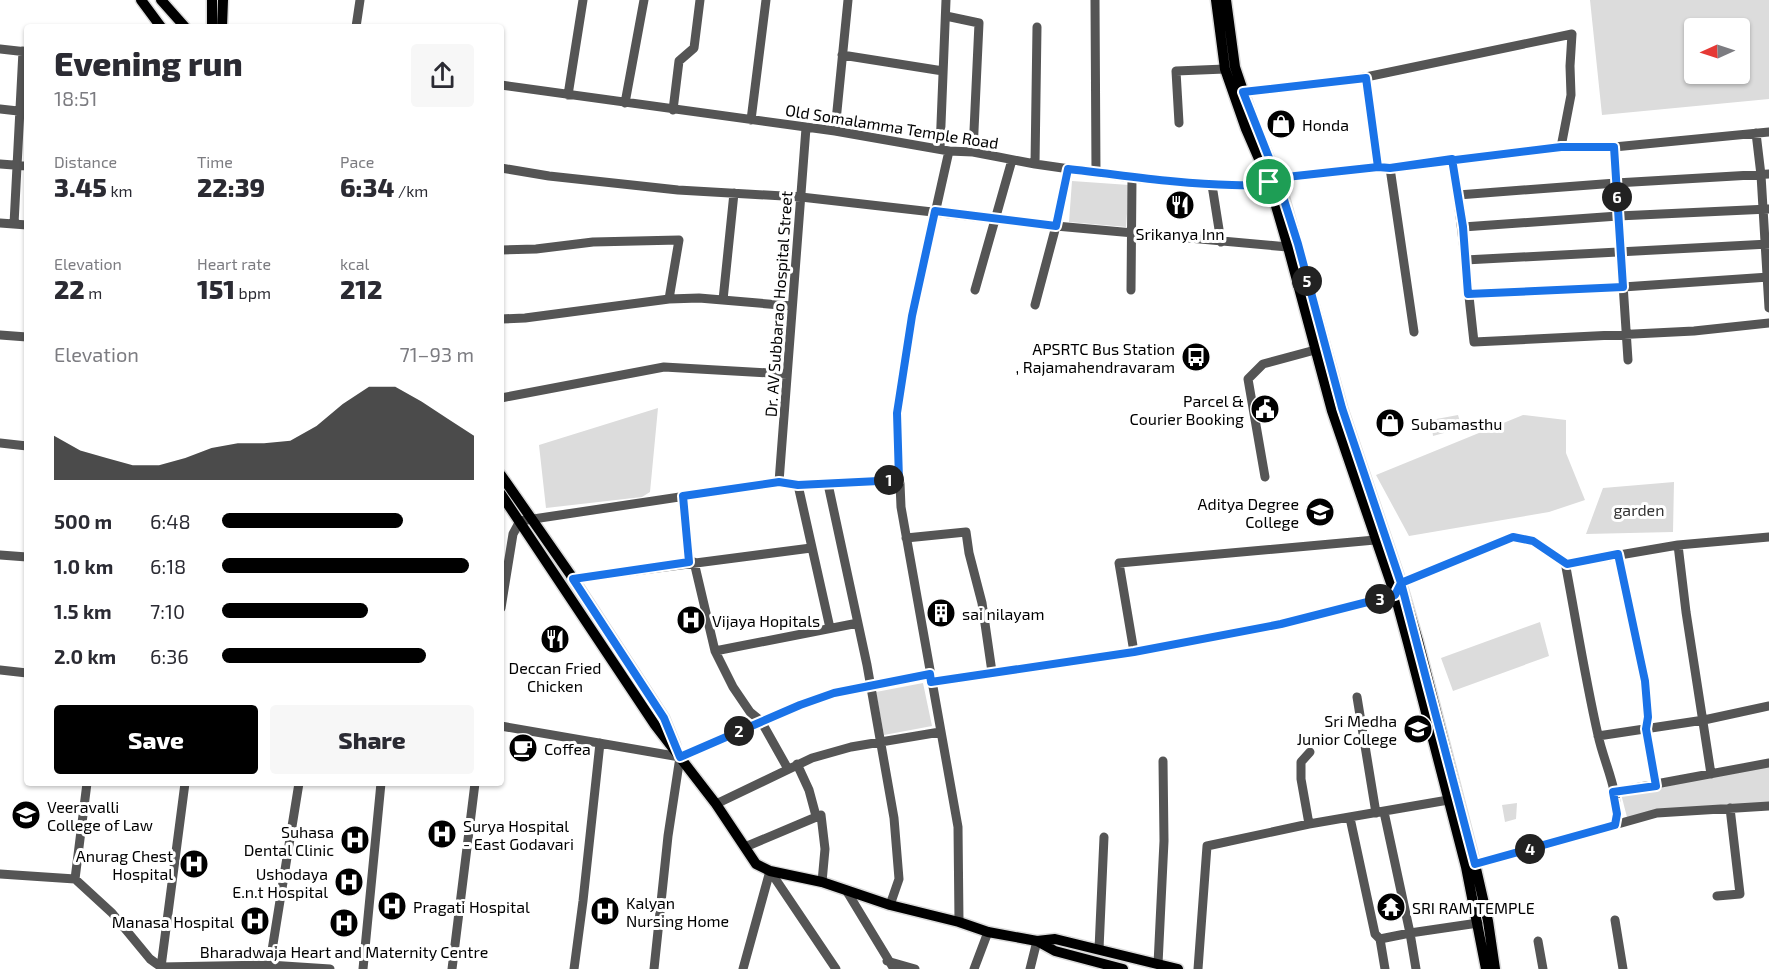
<!DOCTYPE html>
<html lang="en">
<head>
<meta charset="utf-8">
<style>
	:root { --surface:#fff; --page:#f7f7f7; --text:#2b2b33; --muted:#7c7c81; --accent:#000 }
	body { margin:0; font-family:"Exo 2",sans-serif; background:var(--page); color:var(--text); height:100vh; display:flex; flex-direction:column; font-size:22px; white-space:nowrap }
	* { box-sizing:border-box; margin:0 }
	p { font-size:20px; color:var(--muted) }
	.icon { flex:none; width:33px; height:33px; fill:none; stroke:currentColor; stroke-width:2; stroke-linecap:round; stroke-linejoin:round }
	.map { position:relative; flex:1; overflow:hidden }
	.details { position:absolute; left:24px; top:24px; width:480px; height:762px; display:flex; flex-direction:column; background:var(--surface); border-radius:6px; box-shadow:0 2px 4px #0004 }
	.details>* { flex:none }
	.needle { width:39px; rotate:267deg }
	.fabs { position:absolute; left:1684px; top:18px; display:grid; gap:12px }
	.fabs a { display:grid; place-items:center; width:66px; height:66px; border-radius:6px; background:var(--surface); box-shadow:0 2px 4px #0004; font-size:30px }
	.pin { position:absolute; display:grid; place-items:center; width:51px; height:51px; color:#fff; margin:-26px; border:3px solid #fff; border-radius:50%; box-shadow:0 2px 6px #0007 }
	.km { position:absolute; width:30px; height:30px; margin:-15px; border-radius:50%; background:#222; color:#fff; font-size:16px; line-height:30px; text-align:center }
	.round { display:grid; place-items:center; flex:none; width:63px; height:63px; border-radius:6px; background:var(--page) }
	.summary { display:flex; align-items:center; justify-content:space-between; height:102px; padding:0 30px }
	h1 { font-size:33px; font-weight:800; line-height:45px }
	.stats { display:grid; grid-template-columns:repeat(3,1fr); gap:9px; height:102px; padding:6px 30px }
	.stats div { display:grid; align-content:center }
	.stats b { font-size:26px; font-weight:800 }
	.stats small { font-size:16px; font-weight:400 }
	.stats p { font-size:16px }
	.chart { height:168px; padding:12px 30px }
	.chart p { display:flex; justify-content:space-between }
	.chart svg { width:100%; height:108px; margin-top:6px; fill:var(--accent); opacity:.7 }
	.primary-button { display:flex; gap:12px; margin-top:auto; padding:12px 30px }
	.primary-button a { flex:1; height:69px; border-radius:6px; background:var(--accent); color:#fff; font-size:24px; font-weight:800; line-height:69px; text-align:center }
	.primary-button a+a { background:var(--page); color:var(--text) }
	ul { padding:0 30px; list-style:none; font-size:20px }
	li { display:grid; grid-template-columns:96px 72px 1fr; align-items:center; height:45px }
	li i { height:15px; border-radius:8px; background:var(--accent) }
	.map>svg:first-child { display:block }
</style>
</head>
<body>
<div class="map">
<svg width="1769" height="969" viewBox="0 0 1769 969">
	<rect width="100%" height="100%" fill="#fff"/>
	<path fill="#dcdcdc" fill-rule="evenodd" d="M1590 0H1769V99L1602 115ZM1695 28H1740V74H1695Z
		M1072 181 1129 185 1126 227 1069 222Z
		M658 408 650 492 642 497 546 508 539 445Z
		M1458 415 1462 428 1433 436 1431 420Z
		M1523 415 1566 420V453L1585 500 1549 512 1409 536 1376 475Z
		M1674 482 1673 532 1586 534 1603 488Z
		M1540 622 1549 656 1453 691 1441 658Z
		M923 683 932 726 884 735 876 692Z
		M1769 764V805L1704 810 1628 821 1621 794Z
		M1517 803 1516 819 1505 822 1502 805Z"/>
	<g fill="none" stroke-linecap="round" stroke-linejoin="round">
		<g stroke="#dbdbdb" stroke-width="13">
			<path id="major" d="M141 0 161 27
				M161 0 185 27
				M212 0V27
				M1216 0 1225 69 1246 129 1269 182 1288 247 1332 411 1395 595 1408 643 1466 867 1486 969
				M1226 0 1235 67 1255 126 1281 187 1342 408 1401 583 1418 641 1475 864 1488 921 1495 969
				M222 27 223 0
				M501 475 570 574 664 718 675 745
				M501 494 655 725 716 804 756 864 770 871 822 882 890 905 959 922 988 932 1037 941 1055 939 1178 969
				M1037 941 1055 951 1123 969"/>
		</g>
		<path stroke="#555" stroke-width="9" d="M1095 0 1096 172
			M946 16 979 23 973 152
			M356 27 360 0
			M0 49 27 52
			M842 55 943 71
			M1366 77 1378 167
			M501 85 835 131 949 151 973 152 1035 164 1132 178 1212 185H1261L1277 178 1378 167 1390 168 1561 147H1614L1769 132
			M1243 92 1366 77 1572 34 1570 66 1571 95 1561 147
			M568 95 583 0
			M625 103 644 0
			M0 109 27 112
			M673 110 679 61 694 48 700 0
			M751 120 766 0
			M1179 123 1176 71 1225 69
			M835 131 848 0
			M1756 133 1761 175 1769 308
			M1614 147 1628 360
			M940 149 946 0
			M949 151 912 316 897 413 901 507 958 827 959 922
			M1452 159C1462 220 1467 281 1474 342L1694 331 1769 323
			M0 164 27 166
			M1035 164 1037 27
			M501 168 549 176 678 190 801 197 1056 226 1288 247
			M1390 168 1414 332
			M1212 185 1221 242
			M1458 195 1616 183 1769 174
			M0 223 27 225
			M14 224 23 51
			M1463 227 1618 216 1769 209
			M501 250 536 249 593 242 679 240 669 299
			M1465 260 1769 244
			M975 290 1012 160
			M1131 290 1132 178
			M1468 294 1623 287 1769 277
			M723 300 734 193
			M1035 305 1056 226 1068 169
			M501 319 525 318 669 299 699 298 792 306
			M0 335 27 337
			M501 398 664 367 787 374
			M0 443 27 446
			M1265 477 1248 379 1263 364 1315 350
			M779 482 806 128
			M828 484 867 665 894 818 899 879 890 905
			M798 485 830 628
			M683 496 689 562
			M906 538 966 532 969 553 982 603 992 672
			M1678 545 1686 612 1711 774
			M1618 554 1645 681 1648 717 1646 729 1656 786
			M0 555 27 557
			M694 562 715 651 733 687 750 712 761 721 788 769
			M1565 562C1576 620 1585 678 1598 735 1604 764 1622 796 1615 825
			M573 579 811 548
			M501 608 513 534 520 521 779 482 798 485 899 480
			M715 651 858 623
			M1134 652 1119 563 1375 540
			M0 670 27 673
			M931 682 1134 652 1281 624 1395 595 1401 583 1513 537 1533 541 1567 564 1678 545 1769 537
			M1357 697 1376 813
			M501 726 680 757 800 705 835 693 930 674
			M1598 736 1704 720 1769 706
			M797 764 809 790 816 816
			M1613 792 1769 763
			M716 804 812 758 851 747 940 732
			M1350 818 1375 934 1380 939 1385 969
			M1309 824 1301 779V762L1310 752
			M745 847 821 815 825 849 822 882
			M1475 864 1657 813 1769 806
			M770 871 836 969
			M0 874 75 879 112 913 150 959 161 967 269 965 330 969
			M75 879 87 783
			M846 890 894 969
			M1717 896 1740 894 1730 808
			M1615 920 1623 969
			M1380 939 1410 933 1384 812
			M1538 941 1543 969
			M1099 949 1104 837
			M887 961 915 969
			M1158 964 1164 841 1163 761
			M161 967 185 783
			M269 969 299 783
			M363 969 381 783
			M452 969 475 783
			M574 969 583 901 600 743
			M654 969 668 836 680 757
			M743 969 770 871
			M974 969 988 932
			M1030 969 1037 941
			M1198 969 1207 846 1309 824 1454 799
			M1416 969 1410 933 1478 923"/>
		<use href="#major" stroke="#000" stroke-width="10"/>
	</g>
	<g fill="none" stroke-linecap="round" stroke-linejoin="round">
		<g stroke="#fff" stroke-width="12">
			<path id="route" d="M1269 182C1257 187 1244 185 1232 185 1177 184 1123 175 1068 169L1056 226 935 211 912 316 897 413 899 480 798 485 779 482 683 496 689 562 573 579 664 718 680 757 800 705 834 693 930 674 931 682 1134 652 1281 624 1395 595 1401 583 1513 537 1533 541 1567 564 1618 554 1645 681 1648 717 1646 729 1656 786 1613 792 1617 814 1615 825 1475 864 1401 583 1342 408 1298 244 1277 178 1378 167 1390 168 1452 159 1463 227 1468 294 1623 287 1614 147H1561L1390 168 1378 167 1366 78 1243 92 1277 178 1269 182"/>
		</g>
		<use href="#route" stroke="#1a73e8" stroke-width="8"/>
	</g>
	<defs>
		<g id="shop-disc" transform="scale(1.5)"><circle r="9.5" fill="#000" stroke="#fff"/><path d="M-5-2.5h2.3a2.7 3.5 0 0 1 5.4 0H5L5.5 6h-11ZM-1.5-2.5h3a1.5 2.3 0 0 0-3 0Z" fill="#fff"/></g>
		<g id="restaurant-disc" transform="scale(1.5)"><circle r="9.5" fill="#000" stroke="#fff"/><path d="M-5-6h1v4h1v-4h1v4h1v-4h1v5L-1.5 .5V6h-2V.5L-5-1ZM5-6V6H3V1.5H1.5Q1.5-4 5-6Z" fill="#fff"/></g>
		<g id="bus-disc" transform="scale(1.5)"><circle r="9.5" fill="#000" stroke="#fff"/><path d="M-5-6H5V4H4V6H2V4H-2V6H-4V4H-5ZM-3.5-4V0h7V-4ZM-3.5 1.2v1.5H-2V1.2ZM2 1.2v1.5H3.5V1.2Z" fill="#fff"/></g>
		<g id="civic-disc" transform="scale(1.5)"><circle r="9.5" fill="#000" stroke="#fff"/><path d="M-.6-6.5H3V-4.5H.6V-3L4-1V1h2V6H-6V1h2V-1L-.6-3ZM-1.2 2.5V6h2.4V2.5Z" fill="#fff"/></g>
		<g id="university-disc" transform="scale(1.5)"><circle r="9.5" fill="#000" stroke="#fff"/><path d="M0-5L7-2L0 1L-7-2ZM-4 1L0 2.5L4 1V4Q0 6-4 4Z" fill="#fff"/></g>
		<g id="building-disc" transform="scale(1.5)"><circle r="9.5" fill="#000" stroke="#fff"/><path d="M-4-6H4V6H1V3H-1V6H-4ZM-2.5-4.3h1.7v1.8h-1.7ZM.8-4.3h1.7v1.8H.8ZM-2.5-1h1.7V.8h-1.7ZM.8-1h1.7V.8H.8Z" fill="#fff"/></g>
		<g id="hospital-disc" transform="scale(1.5)"><circle r="9.5" fill="#000" stroke="#fff"/><path d="M-5-5h3v3.5h4V-5h3V5h-3V1.5h-4V5h-3Z" fill="#fff"/></g>
		<g id="cafe-disc" transform="scale(1.5)"><circle r="9.5" fill="#000" stroke="#fff"/><path d="M-5.5-4.5H6V0H3Q3 3.5 0 3.5H-2.5Q-5.5 3.5-5.5 0ZM3-3.2v2h1.7v-2ZM-6 4.5H4V6H-6Z" fill="#fff"/></g>
		<g id="temple-disc" transform="scale(1.5)"><circle r="9.5" fill="#000" stroke="#fff"/><path d="M0-6L5-2H3V0L6.5 2.5H4V6H1.5V3h-3V6H-4V2.5H-6.5L-3 0V-2H-5Z" fill="#fff"/></g>
	</defs>
	<g fill-rule="evenodd">
		<use href="#shop-disc" x="1281" y="124"/>
		<use href="#restaurant-disc" x="1180" y="205"/>
		<use href="#bus-disc" x="1196" y="357"/>
		<use href="#civic-disc" x="1265" y="409"/>
		<use href="#shop-disc" x="1390" y="423"/>
		<use href="#university-disc" x="1320" y="512"/>
		<use href="#building-disc" x="941" y="613"/>
		<use href="#hospital-disc" x="691" y="620"/>
		<use href="#restaurant-disc" x="555" y="639"/>
		<use href="#university-disc" x="1418" y="729"/>
		<use href="#cafe-disc" x="523" y="748"/>
		<use href="#university-disc" x="26" y="815"/>
		<use href="#hospital-disc" x="442" y="834"/>
		<use href="#hospital-disc" x="355" y="840"/>
		<use href="#hospital-disc" x="194" y="864"/>
		<use href="#hospital-disc" x="349" y="882"/>
		<use href="#hospital-disc" x="392" y="906"/>
		<use href="#temple-disc" x="1391" y="907"/>
		<use href="#hospital-disc" x="605" y="911"/>
		<use href="#hospital-disc" x="255" y="921"/>
		<use href="#hospital-disc" x="344" y="923"/>
	</g>
	<g text-anchor="middle" dominant-baseline="central" stroke-width="6" stroke-linejoin="round" paint-order="stroke">
		<g font-size="16" fill="#000" stroke="#fff" text-anchor="start">
			<text x="1302" y="124">Honda</text>
			<text x="1180" y="233" text-anchor="middle">Srikanya Inn</text>
			<text x="1175" y="348" text-anchor="end">APSRTC Bus Station<tspan x="1175" dy="18">, Rajamahendravaram</tspan></text>
			<text x="1244" y="400" text-anchor="end">Parcel &amp;<tspan x="1244" dy="18">Courier Booking</tspan></text>
			<text x="1411" y="423">Subamasthu</text>
			<text x="1299" y="503" text-anchor="end">Aditya Degree<tspan x="1299" dy="18">College</tspan></text>
			<text x="962" y="613">sai nilayam</text>
			<text x="712" y="620">Vijaya Hopitals</text>
			<text x="555" y="667" text-anchor="middle">Deccan Fried<tspan x="555" dy="18">Chicken</tspan></text>
			<text x="1397" y="720" text-anchor="end">Sri Medha<tspan x="1397" dy="18">Junior College</tspan></text>
			<text x="544" y="748">Coffea</text>
			<text x="47" y="806">Veeravalli<tspan x="47" dy="18">College of Law</tspan></text>
			<text x="463" y="825">Surya Hospital<tspan x="463" dy="18">- East Godavari</tspan></text>
			<text x="334" y="831" text-anchor="end">Suhasa<tspan x="334" dy="18">Dental Clinic</tspan></text>
			<text x="173" y="855" text-anchor="end">Anurag Chest<tspan x="173" dy="18">Hospital</tspan></text>
			<text x="328" y="873" text-anchor="end">Ushodaya<tspan x="328" dy="18">E.n.t Hospital</tspan></text>
			<text x="626" y="902">Kalyan<tspan x="626" dy="18">Nursing Home</tspan></text>
			<text x="413" y="906">Pragati Hospital</text>
			<text x="1412" y="907">SRI RAM TEMPLE</text>
			<text x="234" y="921" text-anchor="end">Manasa Hospital</text>
			<text x="344" y="951" text-anchor="middle">Bharadwaja Heart and Maternity Centre</text>
		</g>
		<g font-size="16" fill="#000" stroke="#fff">
			<text transform="translate(892 126) rotate(9)">Old Somalamma Temple Road</text>
			<text transform="translate(778 304) rotate(-86)">Dr. AV Subbarao Hospital Street</text>
		</g>
		<g font-size="16" fill="#333" stroke="#fff">
			<text x="1639" y="509">garden</text>
		</g>
	</g>
</svg>
<div class="fabs">
<a><svg class="needle" viewBox="-14 -14 28 28"><path d="M0-13l5 13h-10z" fill="#e53935"/><path d="M0 13l5-13h-10z" fill="#7c7c81"/></svg></a>
</div>
<div class="pin" style="left:1269px;top:182px;background:#1e9e55"><svg class="icon" aria-label="arrive" viewBox="0 0 24 24"><path d="M6 21V4h12l-3 4 3 4H6"/></svg></div>
<b class="km" style="left:889px;top:480px">1</b>
<b class="km" style="left:739px;top:731px">2</b>
<b class="km" style="left:1380px;top:599px">3</b>
<b class="km" style="left:1530px;top:849px">4</b>
<b class="km" style="left:1307px;top:281px">5</b>
<b class="km" style="left:1617px;top:197px">6</b>
<section class="details">
<div class="summary"><div><h1>Evening run</h1><p>18:51</p></div><a class="round"><svg class="icon" aria-label="share" viewBox="0 0 24 24"><path d="M12 15V3M7 8l5-5 5 5M5 13v7h14v-7"/></svg></a></div>
<div class="stats">
<div><p>Distance</p><b>3.45<small> km</small></b></div>
<div><p>Time</p><b>22:39</b></div>
<div><p>Pace</p><b>6:34<small> /km</small></b></div>
</div>
<div class="stats">
<div><p>Elevation</p><b>22<small> m</small></b></div>
<div><p>Heart rate</p><b>151<small> bpm</small></b></div>
<div><p>kcal</p><b>212</b></div>
</div>
<div class="chart"><p><span>Elevation</span>71–93 m</p>
<svg viewBox="0 0 160 44" preserveAspectRatio="none"><path d="M0 44V26L10 32L20 35L30 38L40 38L50 35L60 31L70 29L80 29L90 28L100 22L110 13L120 6L130 6L140 12L150 19L160 26V44z"/></svg>
</div>
<ul>
<li><b>500 m</b>6:48<i style="width:72%"></i></li>
<li><b>1.0 km</b>6:18<i style="width:98%"></i></li>
<li><b>1.5 km</b>7:10<i style="width:58%"></i></li>
<li><b>2.0 km</b>6:36<i style="width:81%"></i></li>
</ul>
<div class="primary-button"><a>Save</a><a>Share</a></div>
</section>
</div>
</body>
</html>
